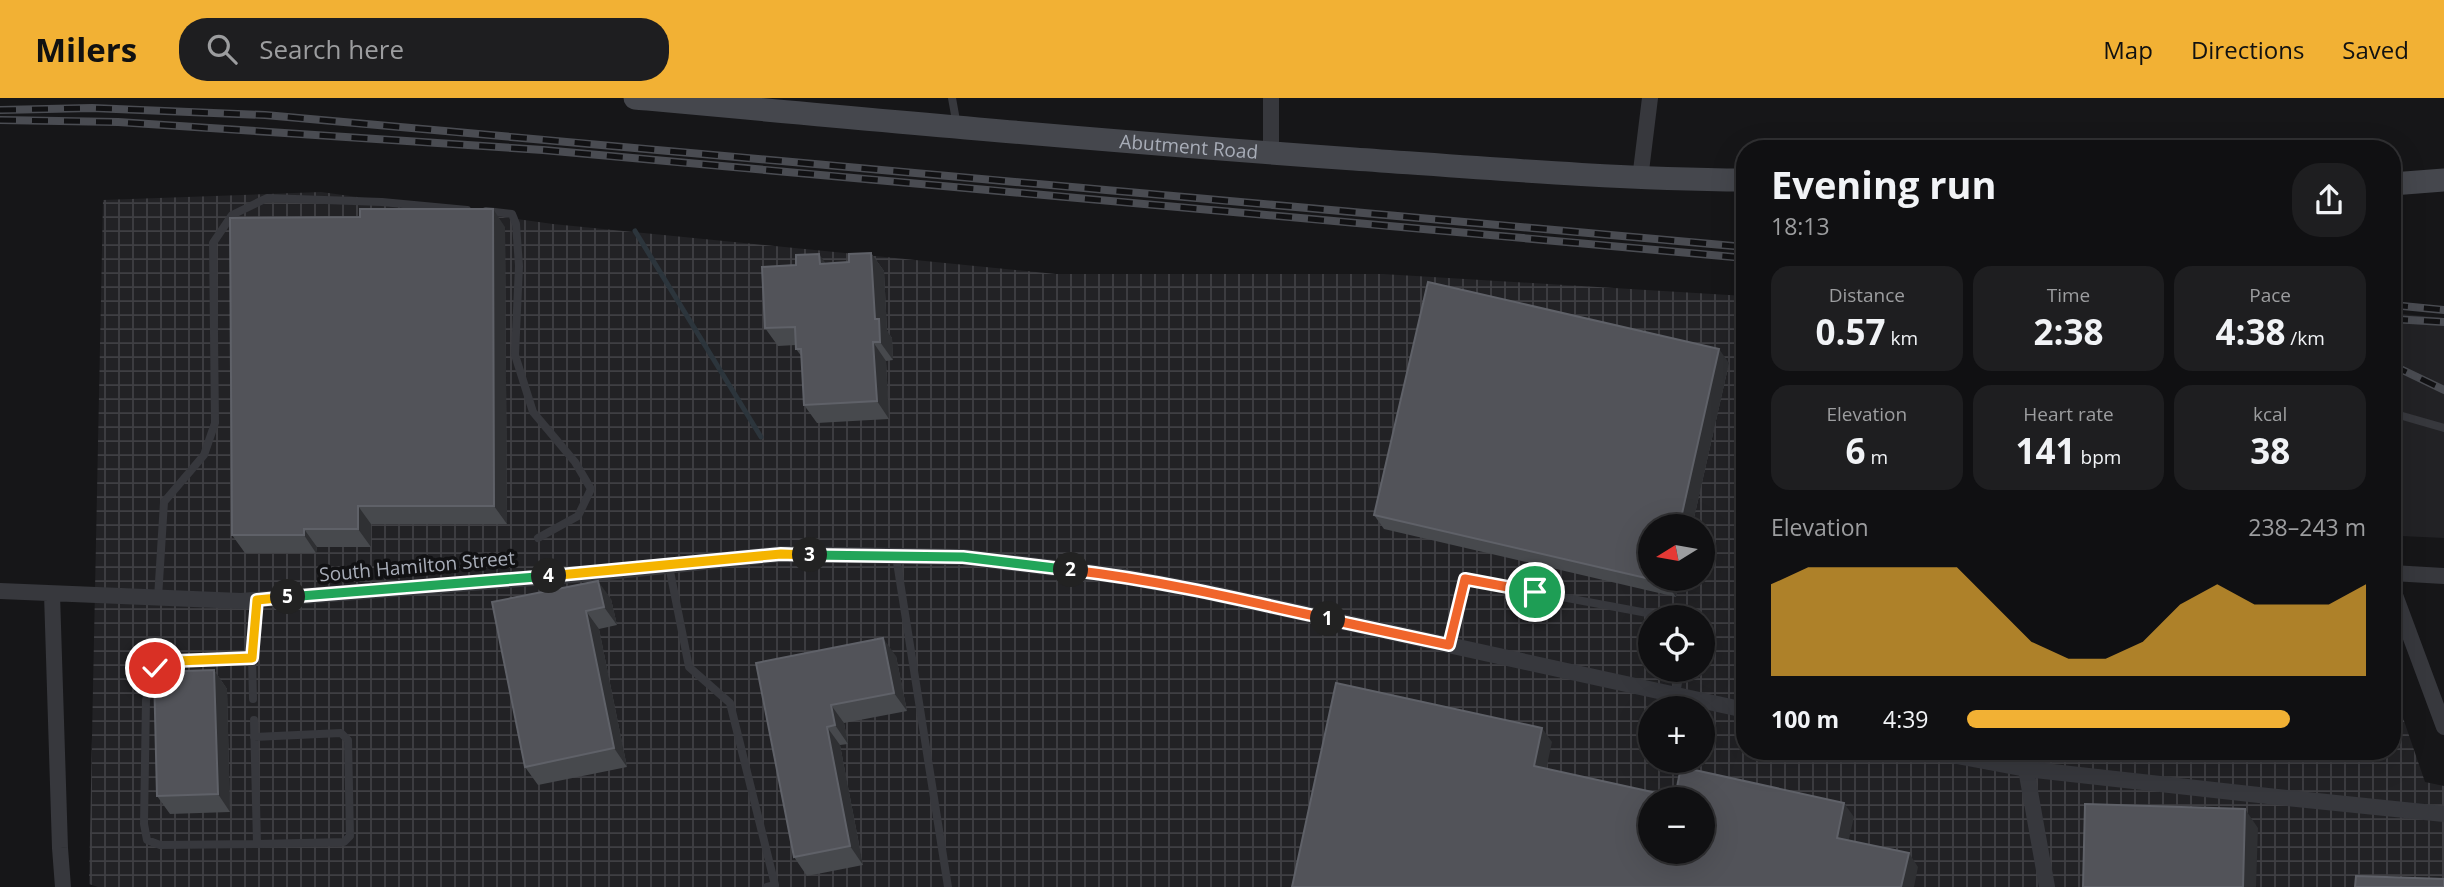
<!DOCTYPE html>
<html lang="en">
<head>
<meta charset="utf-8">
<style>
	:root { --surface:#101012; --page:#1e1e20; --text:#f1f3f6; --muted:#9c9d9f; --line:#303032; --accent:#f2b134 }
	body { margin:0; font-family:"Open Sans",sans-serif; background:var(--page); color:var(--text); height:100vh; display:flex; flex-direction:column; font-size:26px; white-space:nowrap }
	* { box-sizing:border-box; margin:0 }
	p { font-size:23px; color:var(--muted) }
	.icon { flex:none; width:38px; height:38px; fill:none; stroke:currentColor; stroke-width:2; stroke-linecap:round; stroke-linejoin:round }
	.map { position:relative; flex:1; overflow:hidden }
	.sheet { position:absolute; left:1736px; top:42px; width:665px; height:620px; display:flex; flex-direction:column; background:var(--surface); border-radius:28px; box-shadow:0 7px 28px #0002,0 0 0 2px var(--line) }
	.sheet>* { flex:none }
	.needle { width:46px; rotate:259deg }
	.buttons { position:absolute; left:1638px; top:416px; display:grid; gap:14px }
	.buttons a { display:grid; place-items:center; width:77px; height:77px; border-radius:50%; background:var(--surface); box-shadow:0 7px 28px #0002,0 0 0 2px var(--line); font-size:35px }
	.pin { position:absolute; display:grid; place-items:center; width:60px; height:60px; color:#fff; margin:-30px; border:4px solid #fff; border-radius:50%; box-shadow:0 2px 7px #0007 }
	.km { position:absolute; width:35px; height:35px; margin:-18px; border-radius:50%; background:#222; color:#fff; font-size:19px; line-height:35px; text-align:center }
	.round { display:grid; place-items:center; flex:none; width:74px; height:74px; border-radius:28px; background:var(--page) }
	.overview { display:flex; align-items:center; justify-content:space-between; height:119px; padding:0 35px }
	h1 { font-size:38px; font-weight:700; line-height:52px }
	.stats { display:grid; grid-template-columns:repeat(3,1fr); gap:10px; height:119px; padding:7px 35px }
	.stats div { display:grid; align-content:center; border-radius:18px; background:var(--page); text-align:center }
	.stats b { font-size:35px; font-weight:700 }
	.stats small { font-size:19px; font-weight:400 }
	.stats p { font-size:19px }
	.chart { height:196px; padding:14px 35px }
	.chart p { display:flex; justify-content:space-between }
	.chart svg { width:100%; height:126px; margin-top:7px; fill:var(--accent); opacity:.7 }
	ul { padding:0 35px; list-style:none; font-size:23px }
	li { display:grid; grid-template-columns:112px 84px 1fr; align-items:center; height:52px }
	li i { height:18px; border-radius:9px; background:var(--accent) }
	header { display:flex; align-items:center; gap:42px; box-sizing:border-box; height:98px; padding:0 35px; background:var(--accent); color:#111 }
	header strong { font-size:33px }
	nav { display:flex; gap:38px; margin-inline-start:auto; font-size:24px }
	.search { width:490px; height:63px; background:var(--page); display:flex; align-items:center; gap:18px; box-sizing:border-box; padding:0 24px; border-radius:28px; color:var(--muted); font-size:26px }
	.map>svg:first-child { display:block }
</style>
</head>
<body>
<header>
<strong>Milers</strong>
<div class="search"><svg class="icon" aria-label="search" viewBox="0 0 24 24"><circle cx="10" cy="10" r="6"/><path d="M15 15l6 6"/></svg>Search here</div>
<nav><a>Map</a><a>Directions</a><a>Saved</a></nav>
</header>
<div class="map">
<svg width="2444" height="789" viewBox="0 0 2444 789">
	<defs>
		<pattern id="industrial-grid" width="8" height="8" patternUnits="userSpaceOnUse" patternTransform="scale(1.75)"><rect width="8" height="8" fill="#222225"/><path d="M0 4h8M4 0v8" fill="none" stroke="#3f3f43"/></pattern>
	</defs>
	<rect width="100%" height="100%" fill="#161618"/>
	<path fill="#222225" d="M2392 215 2444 220V440L2401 438 2392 294Z"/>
	<path fill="url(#industrial-grid)" fill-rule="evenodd" d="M321 94 553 126 1056 176H1383L1745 198V653H2392V588L2425 684 2444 688V789H98L89 786 103 102ZM1650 429H1703V481H1650ZM1650 520H1703V572H1650ZM1650 611H1703V663H1650ZM1650 702H1703V754H1650Z"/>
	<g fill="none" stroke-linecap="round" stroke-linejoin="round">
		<path stroke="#2c353c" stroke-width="5" d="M635 133 761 339"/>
		<path stroke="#37383d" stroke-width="8" d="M952 0 957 28
			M486 113 512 116 516 126 519 168 515 257 533 314 575 364 591 391 578 418 538 440
			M2392 315 2444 330
			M896 458 948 789
			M669 468 689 569 730 605 775 787 767 789
			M158 500 164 404 204 357 215 325 213 145 232 117 267 100 382 104 467 112
			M1449 547 1465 481 1674 520
			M252 560 257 502
			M1676 597 1680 572
			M253 601 252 560 176 563 155 570 146 602 144 726 147 742 160 747 257 746 254 622
			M254 639 341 635 348 642 350 738 344 744 257 746"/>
		<path stroke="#37383d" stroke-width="16" d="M1271 0V55
			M1640 81 1650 0
			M2392 475 2444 478
			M2392 489 2444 629
			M0 493 241 503 598 475 781 456 963 459 1120 478 1202 493 1745 612
			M52 496 60 750 63 789
			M1931 653 2026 671 2268 698 2444 716
			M2026 671 2047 789"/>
		<g stroke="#45474d" stroke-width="23">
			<path id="s1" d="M635 0C875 22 1114 44 1354 61 1484 70 1614 81 1745 82"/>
			<path d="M2392 86 2444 82"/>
		</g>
		<g stroke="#4a4c52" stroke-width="8">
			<path id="rail" d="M0 12 92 10 265 17 1745 149
				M0 22 118 24 543 52 1745 160
				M2392 207 2444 212
				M2392 221 2444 224
				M2392 267 2444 292"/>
		</g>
		<use href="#rail" stroke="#111113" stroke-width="5" stroke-dasharray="16" stroke-linecap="butt"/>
	</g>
	<path fill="#47494d" d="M505 129 507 426H371V449H317L316 455H245L232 437Z
		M871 155 884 173 887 233 892 240 893 262 886 263 889 321 817 325 804 307 802 259 796 251V247L778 248 765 230 826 165 849 164Z
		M1729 265 1692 429H1650V481H1680L1676 499 1384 431 1374 417Z
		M611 501 617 527 599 531 627 669 538 687 525 669 492 504Z
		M896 558 907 613 844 625 848 646 840 647 863 767 807 778 794 759 756 565Z
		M214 572 227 591 230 714 170 716 157 698Z"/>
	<path fill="#2f3033" d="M493 111 505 129 507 426 494 408Z
		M871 155 884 173 887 233 892 240 893 262 880 244 875 221Z
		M819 156 832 174 820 166Z
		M873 244 886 263 889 321 877 303Z
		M1719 251 1729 265 1692 429H1679Z
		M358 408 371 426V449L358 431Z
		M304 431 317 449 316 455 304 437Z
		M1667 481H1680L1676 499 1666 485Z
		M598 483 611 501 617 527 604 509Z
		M586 513 599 531 627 669 614 650Z
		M883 540 896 558 907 613 894 595Z
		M214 572 227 591 230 714 218 696Z
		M831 607 844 625 848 646 835 627Z
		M827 629 840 647 863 767 850 748Z
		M1542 630 1552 644 1544 682 1534 668Z
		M1844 705 1854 719 1846 754 1837 740Z
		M2245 711 2258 730 2256 789H2243Z
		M1909 755 1918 769 1914 789H1901Z"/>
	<path fill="#525359" stroke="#5f6168" stroke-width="2" fill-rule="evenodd" d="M360 111H493L494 408H358V431H304V437H232L230 120 360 119Z
		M871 155 875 221H879L880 244H873L877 303 804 307 801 251H796L795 229 765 230 762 169 796 167V157L819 156 820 166 849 164V156Z
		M1428 184 1719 251 1679 429H1650V481L1374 417Z
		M1651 481H1667L1666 485Z
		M598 483 604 509 586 513 614 650 525 669 492 504Z
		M883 540 894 595 831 607 835 627 827 629 850 748 794 759 756 565Z
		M214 572 218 696 157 698 154 574Z
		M1336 585 1542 630 1534 668 1675 699 1681 669 1844 705 1837 740 1909 755 1901 789H1292ZM1650 702H1703V754H1650Z
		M2085 706 2245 711 2243 789H2083Z
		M2356 778 2444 781V789H2355Z"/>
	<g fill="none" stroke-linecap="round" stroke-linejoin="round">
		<g stroke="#fff" stroke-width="14">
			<path id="split-1" d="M1328 521 1449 547 1465 481 1535 494"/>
		</g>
		<g stroke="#fff" stroke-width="14">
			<path id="split-2" d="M1071 472C1158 482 1243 502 1328 521"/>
		</g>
		<g stroke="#fff" stroke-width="14">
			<path id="split-3" d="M810 457 963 459 1071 472"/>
		</g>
		<g stroke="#fff" stroke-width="14">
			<path id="split-4" d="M549 478 781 456 810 457"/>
		</g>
		<g stroke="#fff" stroke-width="14">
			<path id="split-5" d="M288 499 549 478"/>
		</g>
		<g stroke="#fff" stroke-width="14">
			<path id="split-6" d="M155 570 176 563 252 560 257 502 288 499"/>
		</g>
		<use href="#split-1" stroke="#f0652b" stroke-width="9"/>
		<use href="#split-2" stroke="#f0652b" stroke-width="9"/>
		<use href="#split-3" stroke="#22a559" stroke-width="9"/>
		<use href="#split-4" stroke="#f5b400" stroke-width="9"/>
		<use href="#split-5" stroke="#22a559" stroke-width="9"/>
		<use href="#split-6" stroke="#f5b400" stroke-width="9"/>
	</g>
	<g text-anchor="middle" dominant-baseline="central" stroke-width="7" stroke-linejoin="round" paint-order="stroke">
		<g font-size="19" fill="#a8adb8" stroke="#111113">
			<text stroke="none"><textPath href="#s1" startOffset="556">Abutment Road</textPath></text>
			<text transform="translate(417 468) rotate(-5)">South Hamilton Street</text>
		</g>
	</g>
</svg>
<div class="buttons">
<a><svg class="needle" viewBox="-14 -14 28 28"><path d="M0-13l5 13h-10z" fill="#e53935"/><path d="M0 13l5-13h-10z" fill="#9c9d9f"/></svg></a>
<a><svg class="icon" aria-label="locate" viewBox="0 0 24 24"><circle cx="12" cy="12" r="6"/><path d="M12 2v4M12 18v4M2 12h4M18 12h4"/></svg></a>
<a>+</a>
<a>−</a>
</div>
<div class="pin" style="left:1535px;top:494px;background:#1e9e55"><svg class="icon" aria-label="arrive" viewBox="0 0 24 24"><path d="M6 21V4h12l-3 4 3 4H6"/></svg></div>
<div class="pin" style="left:155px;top:570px;background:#d93025"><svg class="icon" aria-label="check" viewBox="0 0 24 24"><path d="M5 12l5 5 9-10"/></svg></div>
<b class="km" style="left:1328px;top:521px">1</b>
<b class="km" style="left:1071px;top:472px">2</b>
<b class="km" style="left:810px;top:457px">3</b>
<b class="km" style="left:549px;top:478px">4</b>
<b class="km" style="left:288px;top:499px">5</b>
<section class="sheet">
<div class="overview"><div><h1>Evening run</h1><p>18:13</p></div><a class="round"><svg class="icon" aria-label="share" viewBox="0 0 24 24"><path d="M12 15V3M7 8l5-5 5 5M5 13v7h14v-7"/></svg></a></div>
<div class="stats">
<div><p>Distance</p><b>0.57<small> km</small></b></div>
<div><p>Time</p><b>2:38</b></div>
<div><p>Pace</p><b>4:38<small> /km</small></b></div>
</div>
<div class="stats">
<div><p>Elevation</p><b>6<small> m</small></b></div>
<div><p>Heart rate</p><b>141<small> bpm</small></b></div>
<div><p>kcal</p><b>38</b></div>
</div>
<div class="chart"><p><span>Elevation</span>238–243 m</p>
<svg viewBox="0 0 160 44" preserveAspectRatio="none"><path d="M0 44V12L10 6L20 6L30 6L40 6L50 6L60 19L70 32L80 38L90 38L100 32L110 19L120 12L130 19L140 19L150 19L160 12V44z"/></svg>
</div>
<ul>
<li><b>100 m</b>4:39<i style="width:81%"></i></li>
</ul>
</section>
</div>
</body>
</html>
